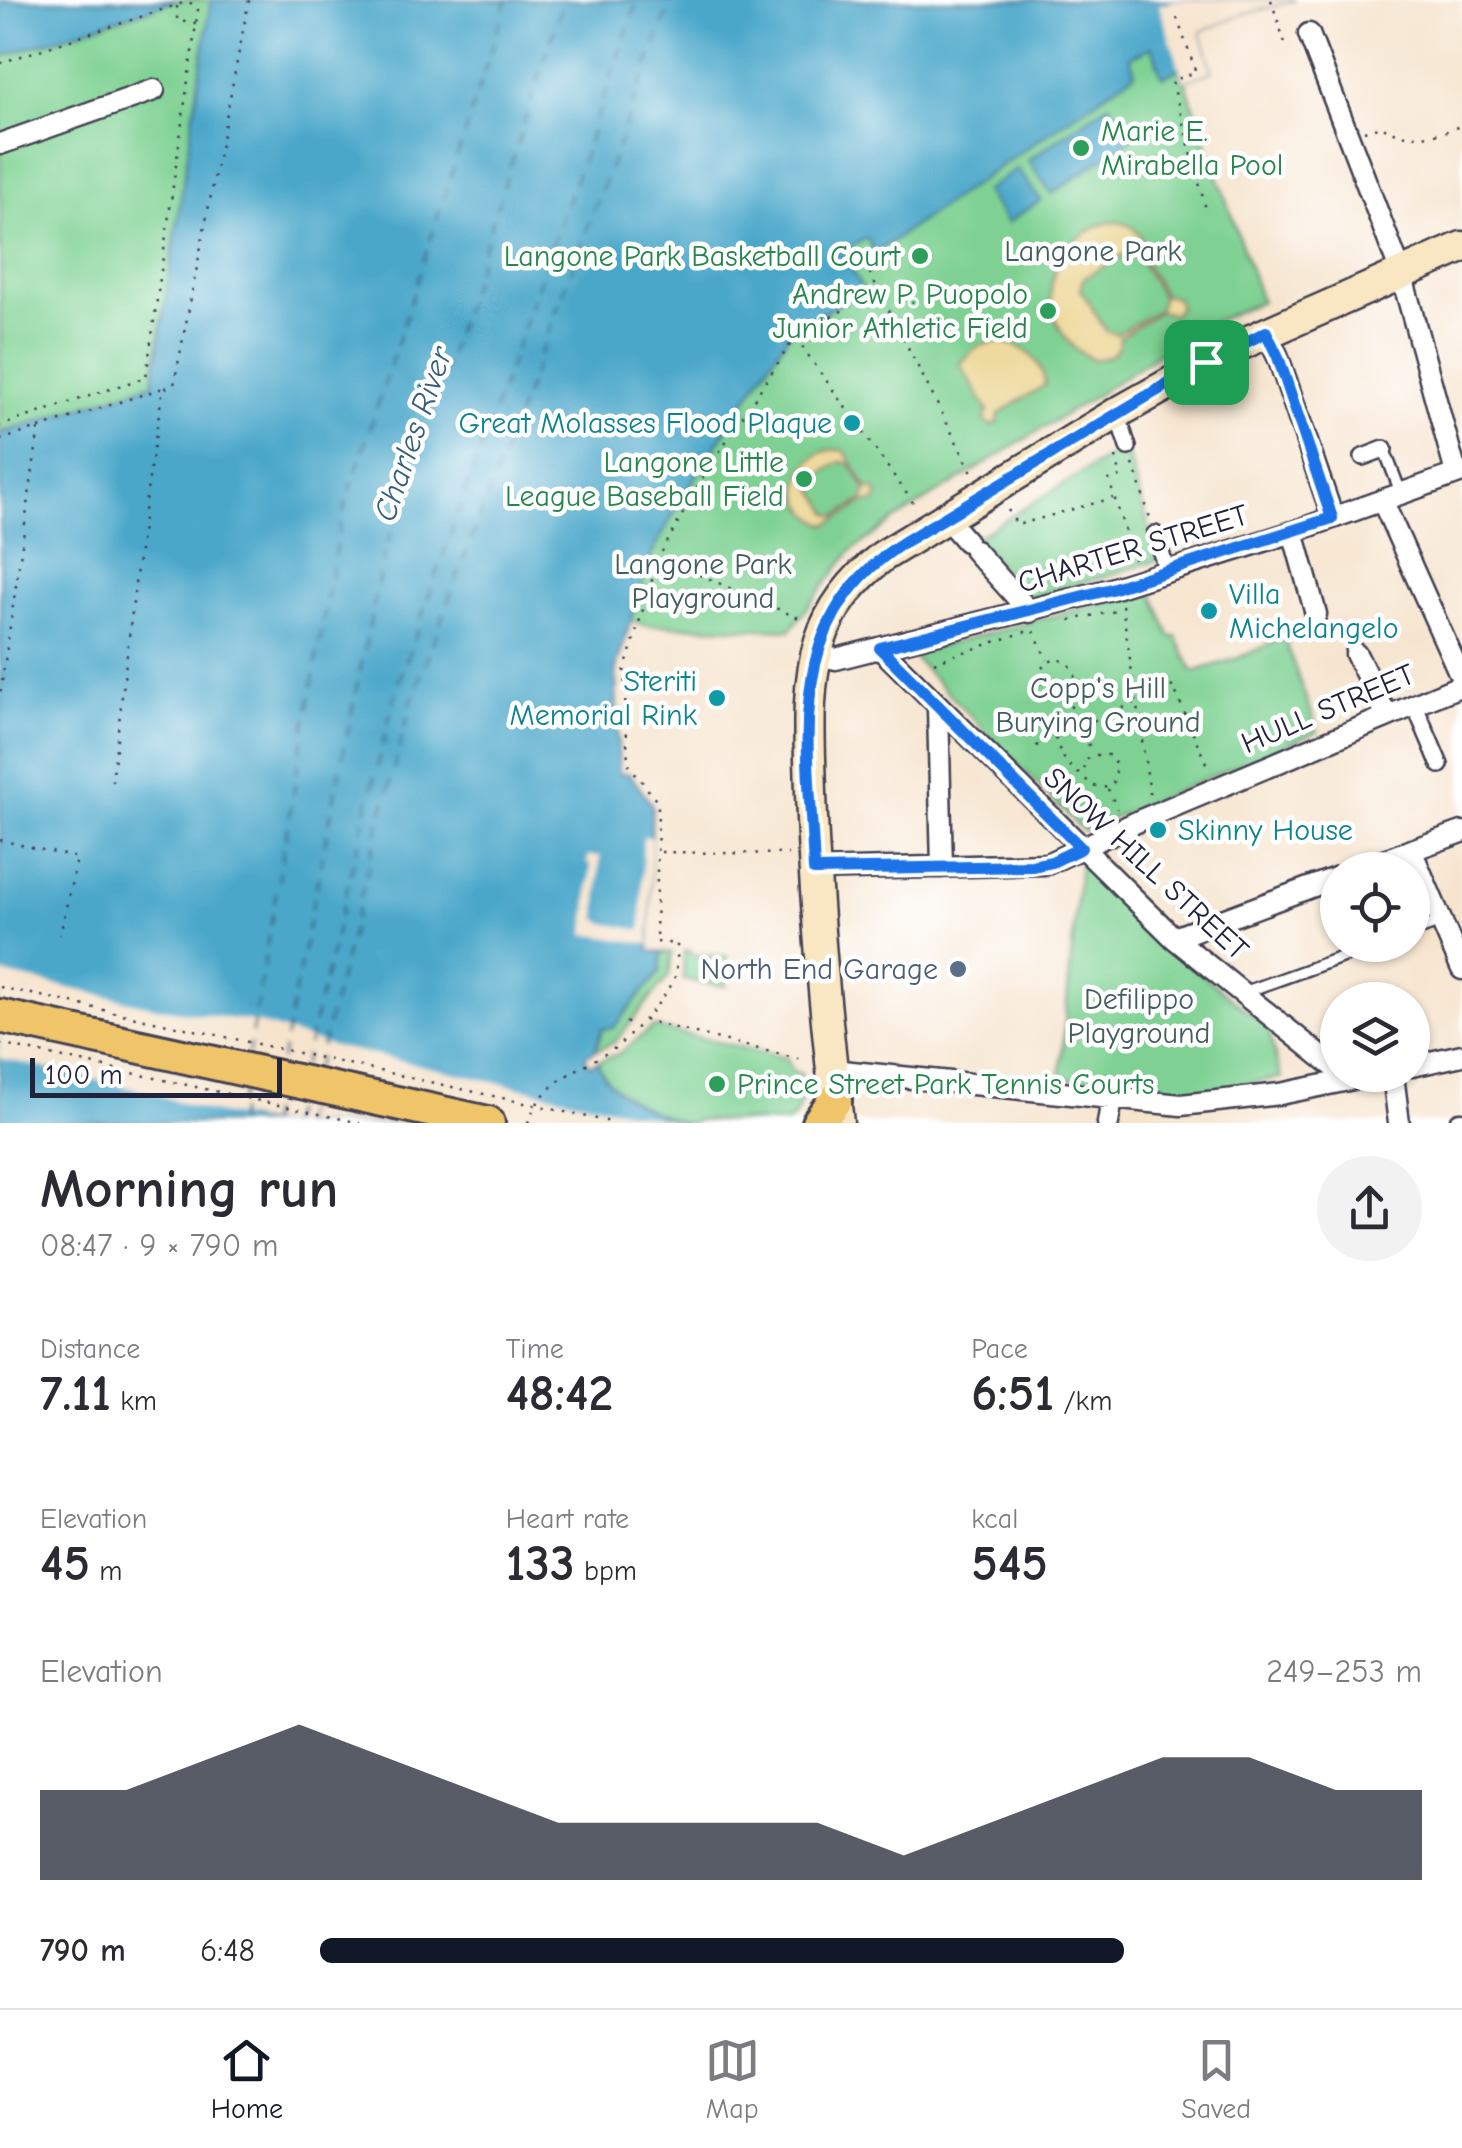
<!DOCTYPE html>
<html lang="en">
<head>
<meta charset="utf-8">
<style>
	:root { --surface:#fff; --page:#f2f2f3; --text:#2b2b33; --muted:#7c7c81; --line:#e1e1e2; --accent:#111827 }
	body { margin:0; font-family:"Comic Neue",sans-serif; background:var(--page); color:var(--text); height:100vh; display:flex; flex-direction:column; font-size:38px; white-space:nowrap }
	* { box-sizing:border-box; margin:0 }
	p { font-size:32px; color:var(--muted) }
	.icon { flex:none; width:55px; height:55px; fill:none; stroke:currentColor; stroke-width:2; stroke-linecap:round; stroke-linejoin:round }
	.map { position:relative; height:1123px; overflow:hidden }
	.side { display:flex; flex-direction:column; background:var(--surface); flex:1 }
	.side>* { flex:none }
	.controls { position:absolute; left:1320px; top:852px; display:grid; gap:20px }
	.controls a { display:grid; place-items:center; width:110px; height:110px; border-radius:50%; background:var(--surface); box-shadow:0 2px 8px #0004; font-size:50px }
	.scale { position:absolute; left:30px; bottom:25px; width:252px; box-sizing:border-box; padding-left:10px; border:5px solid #22223b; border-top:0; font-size:28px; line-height:35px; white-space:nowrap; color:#22223b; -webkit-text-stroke:8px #fff; paint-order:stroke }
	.pin { position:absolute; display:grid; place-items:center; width:85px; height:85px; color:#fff; margin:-42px; border-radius:20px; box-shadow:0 5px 15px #0006 }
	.round { display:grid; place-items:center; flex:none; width:105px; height:105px; border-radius:52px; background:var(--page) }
	.summary { display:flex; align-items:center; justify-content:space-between; height:170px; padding:0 40px }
	h1 { font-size:55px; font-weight:700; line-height:75px }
	.metrics { display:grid; grid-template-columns:repeat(3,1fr); gap:15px; height:170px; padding:10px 40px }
	.metrics div { display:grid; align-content:center }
	.metrics b { font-size:50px; font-weight:700 }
	.metrics small { font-size:28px; font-weight:400 }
	.metrics p { font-size:28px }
	.chart { height:280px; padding:20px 40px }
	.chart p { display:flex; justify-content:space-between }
	.chart svg { width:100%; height:180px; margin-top:10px; fill:var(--accent); opacity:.7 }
	ul { padding:0 40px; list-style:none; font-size:32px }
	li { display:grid; grid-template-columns:160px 120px 1fr; align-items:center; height:75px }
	li i { height:25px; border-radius:12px; background:var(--accent) }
	.menu { display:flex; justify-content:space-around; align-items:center; height:140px; border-top:2px solid var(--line); background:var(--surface); font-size:28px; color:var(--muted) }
	.menu a { display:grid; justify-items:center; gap:5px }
	.menu .current { color:var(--accent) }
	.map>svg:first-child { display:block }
</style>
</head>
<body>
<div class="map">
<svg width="1462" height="1123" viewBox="0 0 1462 1123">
	<rect width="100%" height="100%" fill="#fff"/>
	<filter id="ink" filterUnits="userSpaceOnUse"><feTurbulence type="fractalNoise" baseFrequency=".01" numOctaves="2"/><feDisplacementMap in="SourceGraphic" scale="20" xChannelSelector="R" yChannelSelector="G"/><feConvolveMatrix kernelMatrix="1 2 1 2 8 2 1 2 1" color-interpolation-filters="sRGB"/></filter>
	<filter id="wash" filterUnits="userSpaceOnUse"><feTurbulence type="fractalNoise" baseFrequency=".0048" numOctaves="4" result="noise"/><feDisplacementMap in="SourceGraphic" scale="40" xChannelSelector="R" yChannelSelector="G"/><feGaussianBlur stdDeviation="2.25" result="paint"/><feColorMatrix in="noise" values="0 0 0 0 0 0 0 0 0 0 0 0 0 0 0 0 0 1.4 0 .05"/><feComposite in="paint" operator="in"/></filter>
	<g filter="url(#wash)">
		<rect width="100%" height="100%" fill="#f6e4cd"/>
		<path fill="#7ed193" stroke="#507a67" stroke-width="2.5" d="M177 0H212L153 384 0 433V57Z
			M1165 23 1261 301 1193 331 1098 394 896 519 851 551 790 630 645 625 630 621 651 556 682 498 790 332 862 290 828 235Z
			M1125 447 1159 560 1029 599 975 538Z
			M1151 590 1171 638 1176 636 1193 672 1238 658 1284 638 1318 731 1083 831 916 660 914 653Z
			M1080 862 1185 961 1268 1028 1281 1078 1196 1093 1060 1078Z
			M649 951 672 953 669 976 615 1042 585 1055 589 1065 618 1054 653 1027 787 1058 792 1071 801 1074C802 1092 803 1110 789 1123L694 1120 693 1123H611L574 1051Z
			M684 951H691L692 955 727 956 726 986 683 980Z"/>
		<path fill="#eeda9e" stroke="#887e6c" stroke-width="2.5" fill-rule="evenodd" d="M1109 222C1125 221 1140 227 1143 244L1140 255 1164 295 1176 297 1180 306 1173 315 1160 311 1120 337C1120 352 1108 360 1093 359 1080 354 1070 346 1063 334 1034 289 1060 237 1109 222ZM1126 253 1137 256 1162 297 1159 309 1117 334 1106 331 1081 290 1084 278Z
			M992 342C1020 341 1042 357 1045 385L999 414 998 423 991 426 984 420 988 411 960 364 977 347Z
			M829 450H844L868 489 875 490 878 495 875 503 865 502 827 525C789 511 790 461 829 450ZM841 462 850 464 866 490 864 499 837 516 830 514 813 487 814 478Z"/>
		<path fill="#4ba7ca" stroke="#366482" stroke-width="2.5" d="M0 0H177L0 57Z
			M211 0H1295L1243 14 1200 31 1212 71 1184 81 1180 69 1162 77 1152 47 1130 57 1135 73 875 253 867 238 842 252 863 290 790 332 682 498 651 556 616 669 619 773 630 774 652 805 649 951 662 952 660 972 613 1028 602 1029 595 1051 585 1056 589 1065 598 1062C605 1092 656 1116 684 1123H0V434L153 383Z
			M1109 104 1133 137 1052 194 1028 160Z
			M1017 169 1041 200 1007 223 985 191Z"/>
		<path fill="#f6e4cd" d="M1175 0H1295L1243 14 1200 31 1212 71 1184 81 1159 5Z
			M643 837H652L649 944 585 934 591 865 587 864 588 856H600L597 918 603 923 641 930Z
			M0 973 165 1009 254 1022 329 1045 680 1123H272L210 1112 149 1092 0 1058Z"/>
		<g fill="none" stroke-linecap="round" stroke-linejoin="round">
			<path stroke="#345e7b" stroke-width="2.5" stroke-dasharray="12 10" stroke-linecap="butt" d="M248 1055 341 519 507 0
				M281 1060 383 558 564 0
				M303 1066 397 687 638 0
				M316 1068 412 699 672 0
				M237 1123 243 1087
				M268 1123 274 1092
				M289 1123 295 1098
				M301 1123 307 1100"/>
		</g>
	</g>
	<g filter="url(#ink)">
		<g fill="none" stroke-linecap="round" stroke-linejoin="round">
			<g stroke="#423f51" stroke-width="15">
				<path id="service" d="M1384 449 1401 493
					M1412 932 1442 921
					M1242 993 1376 945"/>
			</g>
			<g stroke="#423f51" stroke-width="20">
				<path id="pedestrian" d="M1117 413 1128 447
					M1363 457 1384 449
					M1155 534 1167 571
					M1415 706 1440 765"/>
			</g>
			<g stroke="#423f51" stroke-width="25">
				<path id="minor" d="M1309 34 1401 273 1456 473
					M0 144 154 90
					M1266 332 1278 357 1333 518
					M1382 500 1462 679
					M945 517 966 541
					M1293 532 1316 614
					M975 551 1030 612
					M880 648 1174 938 1338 1070
					M1356 654 1387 716
					M816 655 836 659 1111 589 1293 532 1462 472
					M938 708 942 867
					M1411 850 1462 969
					M814 870 1047 864 1141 820 1462 685
					M1356 870 1462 832
					M1174 938 1338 877
					M1412 1066 1462 1055
					M832 1070 1181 1105 1280 1094 1373 1075
					M1393 1075 1399 1123
					M1108 1123 1112 1099
					M1460 1123H1462"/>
			</g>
			<g stroke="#423f51" stroke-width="35">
				<path id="secondary" d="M838 1123C825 1013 815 904 811 794 810 743 805 690 820 641 831 607 855 578 883 556L1117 413 1235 347 1462 247"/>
			</g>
			<g stroke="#423f51" stroke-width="38">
				<path id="primary" d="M0 1016 488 1123
					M818 1123 835 1100"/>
			</g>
			<path stroke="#423f51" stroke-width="2.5" stroke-dasharray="2.5 8" stroke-linecap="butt" d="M1271 0 1285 43
				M177 6V21L196 23
				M1177 18 1196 72 1172 81 1206 209
				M0 63 186 2 194 4 198 10 146 377 0 426
				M1364 131 1381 126C1407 141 1436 137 1462 125
				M860 254 973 474
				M796 338 914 504
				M165 388 174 385 249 0
				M39 428 163 388 143 517 111 790
				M0 440 39 428 0 695
				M1116 457 1121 477 1109 480 1134 560
				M1133 464 1150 518
				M1008 510 1017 525 1113 498
				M661 558 801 619 803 615
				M1122 605 1150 794
				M1070 620 1121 610
				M1034 631 1047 660
				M1039 678a18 18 0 1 1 36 0a18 18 0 1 1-36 0Z
				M934 662 1028 631
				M1066 696 1092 752
				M1055 738C1063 761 1066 763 1084 778 1095 787 1098 792 1113 784L1117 766 1109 755H1093L1085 761 1084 777
				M1036 746 1173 686 1209 770
				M1108 789 1117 809
				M0 840 77 858 60 935
				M661 852 788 854
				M0 987 615 1123
				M644 1020 802 1060
				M626 1022 633 1028
				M0 1044 360 1123
				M528 1123C542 1080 580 1070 615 1048 629 1038 672 992 675 976 678 966 677 955 677 944L656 942 658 803 628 763 624 672 659 557 706 472 795 337 879 290"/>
			<use href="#service" stroke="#fff" stroke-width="10"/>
			<use href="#pedestrian" stroke="#fff" stroke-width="15"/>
			<use href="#minor" stroke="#fff" stroke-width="20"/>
			<use href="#secondary" stroke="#f9e7c3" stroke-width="30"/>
			<use href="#primary" stroke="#f0c469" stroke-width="32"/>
		</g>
	</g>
	<g fill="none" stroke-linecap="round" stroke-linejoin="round" filter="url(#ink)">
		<g stroke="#fff" stroke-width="20">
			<path id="route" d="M1266 332 1278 357 1332 518 1111 589 880 648 1081 848 1052 862 1032 866 814 870C809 741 780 620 906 541L1184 374Z"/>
		</g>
		<use href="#route" stroke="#1a73e8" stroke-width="12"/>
	</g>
	<g fill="#2e9e5b" stroke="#fff" stroke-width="4">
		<circle cx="1081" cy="148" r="10"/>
		<circle cx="920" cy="256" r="10"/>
		<circle cx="1048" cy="311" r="10"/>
		<circle cx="804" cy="479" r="10"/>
		<circle cx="717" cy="1084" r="10"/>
	</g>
	<g fill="#0f9aa8" stroke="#fff" stroke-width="4">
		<circle cx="852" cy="423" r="10"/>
		<circle cx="1209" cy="611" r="10"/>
		<circle cx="717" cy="698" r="10"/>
		<circle cx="1158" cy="830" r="10"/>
	</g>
	<circle fill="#5c6f8a" stroke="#fff" stroke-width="4" cx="958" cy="969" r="10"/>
	<g text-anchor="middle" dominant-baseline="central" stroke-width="9" stroke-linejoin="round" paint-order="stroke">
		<g font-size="30" fill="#27864d" stroke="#fff" text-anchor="end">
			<text x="1101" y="131" text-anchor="start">Marie E.<tspan x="1101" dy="34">Mirabella Pool</tspan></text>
			<text x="900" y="256">Langone Park Basketball Court</text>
			<text x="1028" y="294">Andrew P. Puopolo<tspan x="1028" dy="34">Junior Athletic Field</tspan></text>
			<text x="784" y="462">Langone Little<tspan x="784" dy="34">League Baseball Field</tspan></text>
			<text x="737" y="1084" text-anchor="start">Prince Street Park Tennis Courts</text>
		</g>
		<g font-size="30" fill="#425f5a" stroke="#fff">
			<text x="1093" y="251">Langone Park</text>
			<text x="703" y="564">Langone Park<tspan x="703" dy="34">Playground</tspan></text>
			<text x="1098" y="688">Copp's Hill<tspan x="1098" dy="34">Burying Ground</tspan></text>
			<text x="1139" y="999">Defilippo<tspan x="1139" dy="34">Playground</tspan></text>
		</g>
		<g font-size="30" fill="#0d838f" stroke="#fff" text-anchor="end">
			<text x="832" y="423">Great Molasses Flood Plaque</text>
			<text x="1229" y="594" text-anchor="start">Villa<tspan x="1229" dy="34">Michelangelo</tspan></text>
			<text x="697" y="681">Steriti<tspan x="697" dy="34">Memorial Rink</tspan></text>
			<text x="1178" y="830" text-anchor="start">Skinny House</text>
		</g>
		<g font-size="30" fill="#22223b" stroke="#fff">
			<text transform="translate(1133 549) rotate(-17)">CHARTER STREET</text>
			<text transform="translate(1328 709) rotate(-23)">HULL STREET</text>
			<text transform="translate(1146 864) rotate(43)">SNOW HILL STREET</text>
		</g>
		<g font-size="30" fill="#4e5e75" stroke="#fff" text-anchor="end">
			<text x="938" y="969">North End Garage</text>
		</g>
		<g font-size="32" font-style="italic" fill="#345e7b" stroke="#fff">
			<text transform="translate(413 434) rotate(-71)">Charles River</text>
		</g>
	</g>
</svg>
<div class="controls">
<a><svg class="icon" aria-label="locate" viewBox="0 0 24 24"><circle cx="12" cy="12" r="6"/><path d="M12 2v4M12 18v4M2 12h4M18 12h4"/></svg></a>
<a><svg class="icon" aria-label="layers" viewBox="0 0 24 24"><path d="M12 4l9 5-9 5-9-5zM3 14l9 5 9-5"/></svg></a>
</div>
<div class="scale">100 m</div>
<div class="pin" style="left:1206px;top:362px;background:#1e9e55"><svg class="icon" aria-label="arrive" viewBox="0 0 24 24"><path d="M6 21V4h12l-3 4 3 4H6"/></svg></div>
</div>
<section class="side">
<div class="summary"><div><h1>Morning run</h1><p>08:47 · 9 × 790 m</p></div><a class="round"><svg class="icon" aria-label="share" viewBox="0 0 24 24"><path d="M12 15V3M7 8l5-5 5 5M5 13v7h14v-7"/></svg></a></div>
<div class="metrics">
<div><p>Distance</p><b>7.11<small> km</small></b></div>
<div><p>Time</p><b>48:42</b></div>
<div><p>Pace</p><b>6:51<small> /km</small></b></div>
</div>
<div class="metrics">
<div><p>Elevation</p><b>45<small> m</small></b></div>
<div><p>Heart rate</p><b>133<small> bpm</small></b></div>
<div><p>kcal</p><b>545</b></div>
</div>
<div class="chart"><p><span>Elevation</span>249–253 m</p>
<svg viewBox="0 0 160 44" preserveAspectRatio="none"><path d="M0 44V22L10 22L20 14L30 6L40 14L50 22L60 30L70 30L80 30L90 30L100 38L110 30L120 22L130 14L140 14L150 22L160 22V44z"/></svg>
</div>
<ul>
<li><b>790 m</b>6:48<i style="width:73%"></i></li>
</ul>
</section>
<nav class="menu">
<a class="current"><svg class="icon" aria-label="home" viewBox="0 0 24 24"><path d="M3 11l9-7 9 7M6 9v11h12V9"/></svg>Home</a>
<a><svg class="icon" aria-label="map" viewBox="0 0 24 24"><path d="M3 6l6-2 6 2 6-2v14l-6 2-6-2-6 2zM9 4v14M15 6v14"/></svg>Map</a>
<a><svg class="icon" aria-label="saved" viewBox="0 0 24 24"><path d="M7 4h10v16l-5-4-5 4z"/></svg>Saved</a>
</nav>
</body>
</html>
